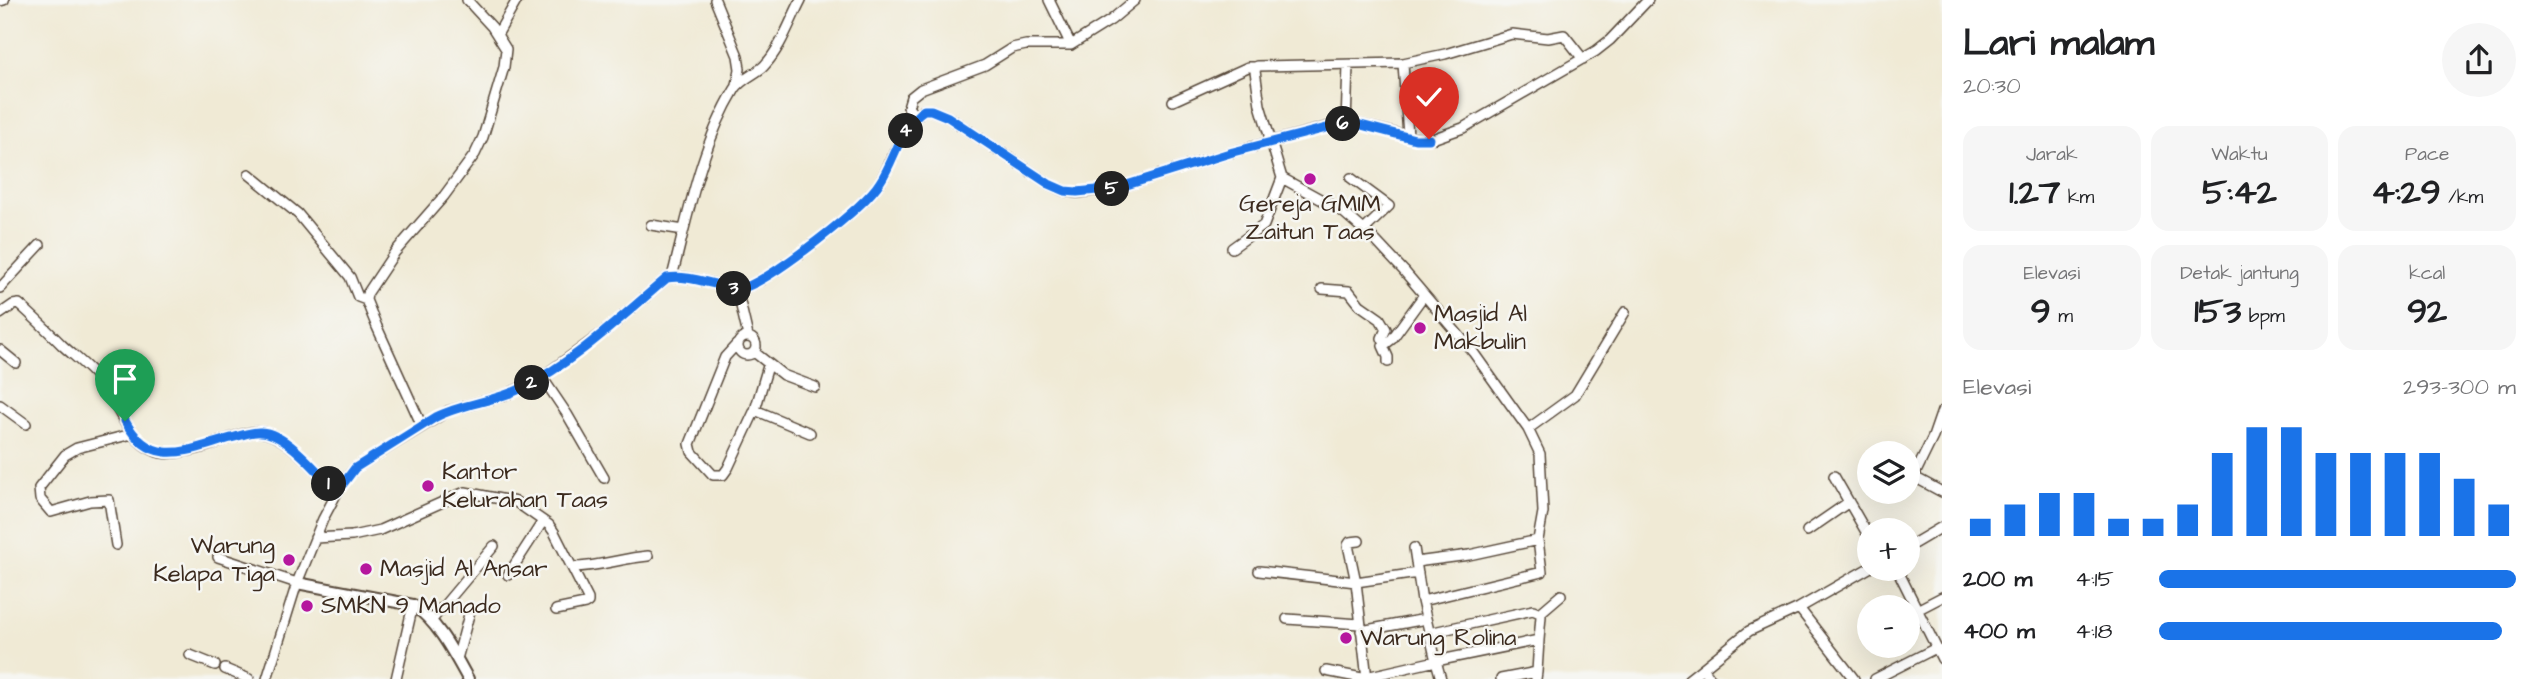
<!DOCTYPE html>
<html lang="id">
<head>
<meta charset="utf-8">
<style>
	:root { --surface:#fff; --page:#f6f6f6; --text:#202124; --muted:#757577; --accent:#1a73e8 }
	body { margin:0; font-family:"Architects Daughter",sans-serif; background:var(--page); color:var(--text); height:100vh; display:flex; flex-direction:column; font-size:26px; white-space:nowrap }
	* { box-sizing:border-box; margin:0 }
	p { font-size:23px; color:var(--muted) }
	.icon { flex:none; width:38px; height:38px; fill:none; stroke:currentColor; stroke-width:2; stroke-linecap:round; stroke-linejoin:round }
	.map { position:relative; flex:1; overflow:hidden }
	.sheet { display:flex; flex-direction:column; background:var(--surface); width:595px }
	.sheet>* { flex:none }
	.fabs { position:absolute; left:1857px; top:441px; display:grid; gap:14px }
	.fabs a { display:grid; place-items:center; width:63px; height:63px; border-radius:50%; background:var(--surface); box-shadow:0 7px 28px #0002; font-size:35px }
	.pin { position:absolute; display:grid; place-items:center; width:60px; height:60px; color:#fff; margin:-72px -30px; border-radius:50% 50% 50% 0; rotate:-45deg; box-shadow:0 0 7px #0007 }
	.pin .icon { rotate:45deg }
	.km { position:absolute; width:35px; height:35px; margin:-18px; border-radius:50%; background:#222; color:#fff; font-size:19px; line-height:35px; text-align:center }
	.round { display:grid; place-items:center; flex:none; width:74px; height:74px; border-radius:37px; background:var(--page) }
	.head { display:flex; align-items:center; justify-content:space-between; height:119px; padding:0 21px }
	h1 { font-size:38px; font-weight:700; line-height:52px }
	.stats { display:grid; grid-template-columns:repeat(3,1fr); gap:10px; height:119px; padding:7px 21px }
	.stats div { display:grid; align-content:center; border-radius:18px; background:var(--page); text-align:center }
	.stats b { font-size:35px; font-weight:700 }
	.stats small { font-size:19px; font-weight:400 }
	.stats p { font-size:19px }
	.chart { height:196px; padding:14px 21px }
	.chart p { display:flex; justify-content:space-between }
	.chart svg { width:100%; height:126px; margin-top:7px; stroke:var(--accent); stroke-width:6 }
	ul { padding:0 21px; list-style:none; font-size:23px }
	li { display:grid; grid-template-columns:112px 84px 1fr; align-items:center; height:52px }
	li i { height:18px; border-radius:9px; background:var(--accent) }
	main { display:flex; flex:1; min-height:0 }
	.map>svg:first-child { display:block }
</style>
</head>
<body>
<main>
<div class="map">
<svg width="1942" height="679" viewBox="0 0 1942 679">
	<rect width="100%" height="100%" fill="#f6f6f2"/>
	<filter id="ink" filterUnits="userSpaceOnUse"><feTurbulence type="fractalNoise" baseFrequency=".0143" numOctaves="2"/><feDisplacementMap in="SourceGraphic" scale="14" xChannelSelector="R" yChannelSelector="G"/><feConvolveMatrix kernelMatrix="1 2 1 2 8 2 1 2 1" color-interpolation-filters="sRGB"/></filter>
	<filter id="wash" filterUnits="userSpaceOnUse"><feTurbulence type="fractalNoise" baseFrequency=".00686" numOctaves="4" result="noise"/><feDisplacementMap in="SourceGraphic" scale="28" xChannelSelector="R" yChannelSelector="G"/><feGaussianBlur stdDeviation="1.57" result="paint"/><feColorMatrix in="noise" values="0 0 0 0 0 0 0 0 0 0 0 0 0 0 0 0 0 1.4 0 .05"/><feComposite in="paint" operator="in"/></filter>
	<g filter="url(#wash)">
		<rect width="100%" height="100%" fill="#f0ead5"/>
	</g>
	<g filter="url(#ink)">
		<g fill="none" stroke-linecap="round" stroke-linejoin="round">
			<g stroke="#564739" stroke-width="12">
				<path id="minor" d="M715 0 738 56 740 69 737 85
					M1049 0 1071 45
					M0 1 4 0
					M497 35 517 0
					M1173 101 1248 67H1255
					M915 116 908 107 911 97 921 89 985 65 1012 48 1026 45H1071L1111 20 1135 0
					M1346 124 1348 65
					M1408 136 1403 63 1445 54 1512 34 1548 38 1564 35 1583 59
					M249 174 298 214 350 277 358 297 366 300
					M1351 178 1389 206 1364 230
					M651 225 684 230
					M1232 248 1264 225 1282 178
					M672 277C688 215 701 145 735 89 741 79 756 74 764 66 781 48 790 21 801 0
					M0 288 40 245
					M737 289 748 336
					M1322 289 1349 291 1360 305 1380 319 1386 329 1382 338 1385 344
					M0 314 13 305 19 304C34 317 48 331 62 345 75 357 89 367 100 381 118 404 127 440 155 451 166 456 180 452 192 450 213 446 232 435 253 432 283 428 318 473 337 492
					M738 346a9 9 0 1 1 18 0a9 9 0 1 1-18 0Z
					M737 344 725 357 690 444 692 452 713 475H723L728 468 755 410 768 366
					M0 350 16 363
					M754 352 783 375 815 387
					M1388 362V357L1383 346 1392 339 1424 295
					M542 377 567 414 604 478
					M0 405 26 424
					M755 410 810 433
					M1942 411 1933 437 1915 474 1918 479 1942 492
					M422 426 377 327 366 300 367 294 395 252 444 196 475 154 483 137 504 67 506 49 492 27 467 0
					M1528 429 1575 395 1625 312
					M1834 476 1869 537
					M1807 531 1849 502
					M315 538 352 536 380 530 465 492 516 502 549 525 554 532 588 599V602L585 604 556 610
					M116 545 109 500 90 501 51 512 40 499 39 488 65 455 77 448 132 434
					M1908 547 1942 527
					M1414 548 1422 601
					M218 557 297 583
					M1416 562 1469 555 1538 540
					M573 567C599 567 622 558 648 556
					M1897 569 1942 659
					M1259 571 1356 582 1348 545 1350 542 1359 541
					M508 575 543 521
					M1799 608 1854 679
					M1917 610 1942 597
					M1540 613 1561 595
					M1287 619 1360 624
					M431 621 494 546
					M1361 631 1426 619
					M1429 633 1533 610 1540 613 1541 616 1539 640
					M190 655 215 665
					M457 659 470 611
					M225 669 249 679
					M1326 671 1367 679
					M1366 677 1436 661 1422 601 1542 572 1538 540 1543 512 1540 454 1528 429 1473 352 1404 271 1374 239 1342 211 1282 178 1260 105 1255 71 1257 66 1403 63
					M267 679 297 583 323 519 341 485 355 468 448 411 506 395 542 377 608 329 667 278C692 272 728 293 746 287 774 277 865 207 880 182 894 160 901 125 924 110H931L948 117 1049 184 1064 191 1077 193 1117 188 1233 152 1338 124 1361 125 1420 139 1435 138 1463 128 1596 51 1610 40 1648 0
					M396 679 413 605
					M1367 679 1356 582 1418 573
					M1441 679 1436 661 1539 640 1537 672
					M1501 679 1537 672 1536 679
					M1689 679 1703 668
					M1711 679 1703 668 1749 631 1799 608 1869 568
					M1875 679 1936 648"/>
			</g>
			<g stroke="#564739" stroke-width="14">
				<path id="tertiary" d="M297 583 413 605C438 622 453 652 468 679"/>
			</g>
			<use href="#minor" stroke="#fff" stroke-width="9"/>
			<use href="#tertiary" stroke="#fff" stroke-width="10"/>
		</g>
	</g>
	<g fill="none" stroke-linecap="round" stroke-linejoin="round" filter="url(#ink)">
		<g stroke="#fff" stroke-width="14">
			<path id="route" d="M125 421C153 472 191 448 235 437 243 435 253 431 261 432 287 433 320 475 337 492L355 468 436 417C463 403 495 402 522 388 576 361 621 317 667 278 693 273 729 293 746 287 774 277 865 207 880 182 895 160 901 125 924 110H931L948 117 1049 184 1065 191 1077 192 1117 188 1233 152 1342 124 1361 125 1415 139H1429"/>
		</g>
		<use href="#route" stroke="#1a73e8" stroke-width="9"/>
	</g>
	<g fill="#b5179e" stroke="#f6f6f2" stroke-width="2.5">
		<circle cx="1310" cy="179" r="7"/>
		<circle cx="1420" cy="328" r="7"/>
		<circle cx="428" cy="486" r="7"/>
		<circle cx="289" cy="560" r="7"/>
		<circle cx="366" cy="569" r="7"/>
		<circle cx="307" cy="606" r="7"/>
		<circle cx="1346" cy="638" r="7"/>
	</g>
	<g text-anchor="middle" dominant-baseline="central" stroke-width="5" stroke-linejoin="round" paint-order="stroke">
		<g font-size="24" fill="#3b2a1e" stroke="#f6f6f2" text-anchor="start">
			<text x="1310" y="204" text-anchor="middle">Gereja GMIM<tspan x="1310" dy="28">Zaitun Taas</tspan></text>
			<text x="1434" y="314">Masjid Al<tspan x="1434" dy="28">Makbulin</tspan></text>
			<text x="442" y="472">Kantor<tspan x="442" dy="28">Kelurahan Taas</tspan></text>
			<text x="275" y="546" text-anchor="end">Warung<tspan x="275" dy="28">Kelapa Tiga</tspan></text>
			<text x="380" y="569">Masjid Al Ansar</text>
			<text x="321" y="606">SMKN 9 Manado</text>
			<text x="1360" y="638">Warung Rolina</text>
		</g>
	</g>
</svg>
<div class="fabs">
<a><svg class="icon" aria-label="layers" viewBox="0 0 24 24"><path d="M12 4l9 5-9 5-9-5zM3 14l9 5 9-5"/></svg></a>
<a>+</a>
<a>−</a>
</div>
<div class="pin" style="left:125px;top:421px;background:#1e9e55"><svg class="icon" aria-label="arrive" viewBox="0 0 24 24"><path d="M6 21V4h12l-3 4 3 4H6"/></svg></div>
<div class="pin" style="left:1429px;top:139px;background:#d93025"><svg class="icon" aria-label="check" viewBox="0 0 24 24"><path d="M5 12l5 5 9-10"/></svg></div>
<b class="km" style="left:329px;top:484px">1</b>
<b class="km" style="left:532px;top:383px">2</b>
<b class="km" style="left:734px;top:289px">3</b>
<b class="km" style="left:906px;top:131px">4</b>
<b class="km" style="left:1112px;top:189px">5</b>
<b class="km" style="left:1343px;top:124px">6</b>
</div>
<section class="sheet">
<div class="head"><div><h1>Lari malam</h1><p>20:30</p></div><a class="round"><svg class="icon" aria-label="share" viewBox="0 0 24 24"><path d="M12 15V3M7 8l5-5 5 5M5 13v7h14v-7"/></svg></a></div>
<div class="stats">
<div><p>Jarak</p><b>1.27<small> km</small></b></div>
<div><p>Waktu</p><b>5:42</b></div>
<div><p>Pace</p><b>4:29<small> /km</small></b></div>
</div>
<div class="stats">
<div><p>Elevasi</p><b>9<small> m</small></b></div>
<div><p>Detak jantung</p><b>153<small> bpm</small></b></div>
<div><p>kcal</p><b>92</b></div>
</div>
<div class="chart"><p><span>Elevasi</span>293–300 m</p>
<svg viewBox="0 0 160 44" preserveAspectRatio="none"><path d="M5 44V38M15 44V33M25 44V29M35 44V29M45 44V38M55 44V38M65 44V33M75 44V15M85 44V6M95 44V6M105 44V15M115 44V15M125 44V15M135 44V15M145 44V24M155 44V33"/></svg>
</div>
<ul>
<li><b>200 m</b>4:15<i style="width:100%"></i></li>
<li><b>400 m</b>4:18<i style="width:96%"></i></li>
</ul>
</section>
</main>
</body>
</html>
